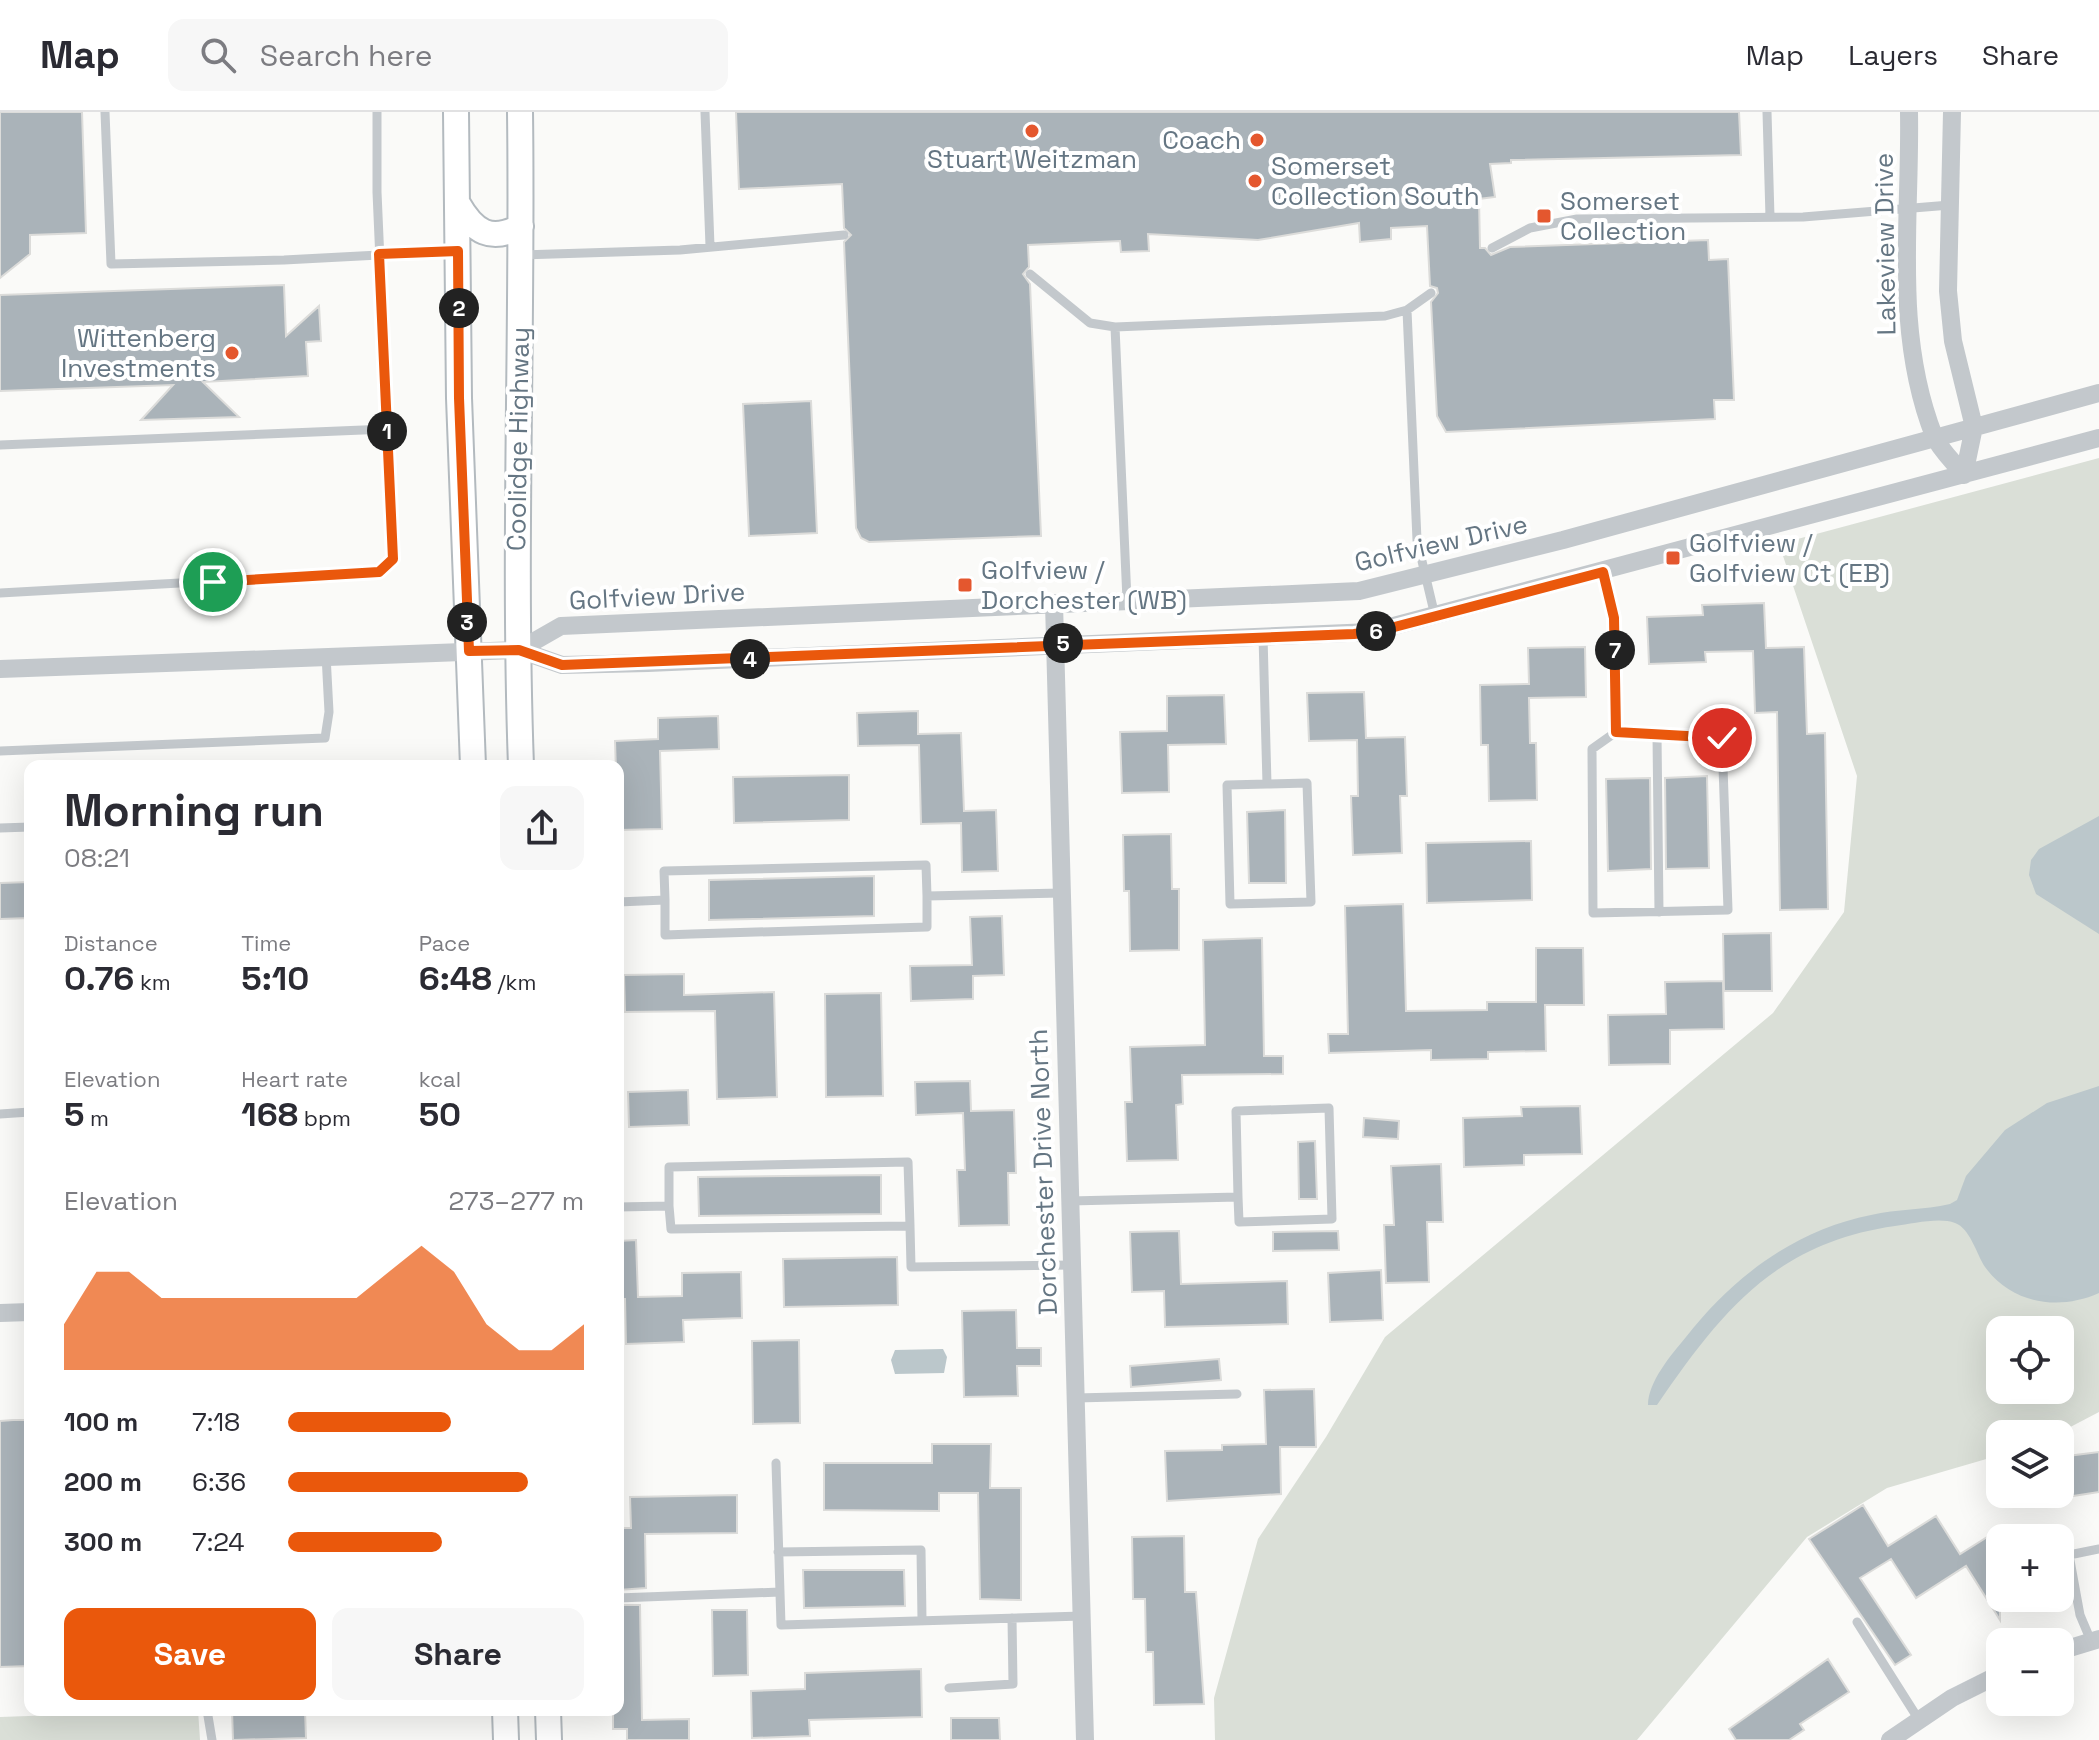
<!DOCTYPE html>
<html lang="en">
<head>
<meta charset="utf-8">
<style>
	:root { --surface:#fff; --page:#f7f7f7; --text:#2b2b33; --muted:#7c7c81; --line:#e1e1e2; --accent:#ea580c }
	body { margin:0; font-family:"Space Grotesk",sans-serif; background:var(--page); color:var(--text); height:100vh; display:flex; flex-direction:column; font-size:30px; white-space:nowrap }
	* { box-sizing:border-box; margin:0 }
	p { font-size:26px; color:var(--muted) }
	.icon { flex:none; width:44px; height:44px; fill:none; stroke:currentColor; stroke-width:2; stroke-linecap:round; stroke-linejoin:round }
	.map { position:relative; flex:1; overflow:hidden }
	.details { position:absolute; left:24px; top:648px; width:600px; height:956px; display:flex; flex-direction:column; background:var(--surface); border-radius:16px; box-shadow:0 8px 32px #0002 }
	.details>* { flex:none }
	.fabs { position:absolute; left:1986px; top:1204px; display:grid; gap:16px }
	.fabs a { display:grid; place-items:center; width:88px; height:88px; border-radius:16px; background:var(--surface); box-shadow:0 8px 32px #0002; font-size:40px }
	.pin { position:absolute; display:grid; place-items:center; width:68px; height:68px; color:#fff; margin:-34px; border:4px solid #fff; border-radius:50%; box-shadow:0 2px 8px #0007 }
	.km { position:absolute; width:40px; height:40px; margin:-20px; border-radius:50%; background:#222; color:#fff; font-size:22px; line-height:40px; text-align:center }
	.round { display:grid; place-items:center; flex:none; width:84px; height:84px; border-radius:16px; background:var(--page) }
	.head { display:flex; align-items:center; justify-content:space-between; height:136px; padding:0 40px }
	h1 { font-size:44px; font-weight:700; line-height:60px }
	.stats { display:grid; grid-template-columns:repeat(3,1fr); gap:12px; height:136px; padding:8px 40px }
	.stats div { display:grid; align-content:center }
	.stats b { font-size:34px; font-weight:700 }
	.stats small { font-size:22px; font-weight:400 }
	.stats p { font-size:22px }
	.chart { height:224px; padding:16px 40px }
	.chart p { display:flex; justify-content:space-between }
	.chart svg { width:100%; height:144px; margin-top:8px; fill:var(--accent); opacity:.7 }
	.primary-button { display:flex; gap:16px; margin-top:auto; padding:16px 40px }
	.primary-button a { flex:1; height:92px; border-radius:16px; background:var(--accent); color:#fff; font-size:32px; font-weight:700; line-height:92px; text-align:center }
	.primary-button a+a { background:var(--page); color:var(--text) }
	ul { padding:0 40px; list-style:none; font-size:26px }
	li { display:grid; grid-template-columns:128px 96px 1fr; align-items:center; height:60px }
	li i { height:20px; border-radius:10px; background:var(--accent) }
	header { display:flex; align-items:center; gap:48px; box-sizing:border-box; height:112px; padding:0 40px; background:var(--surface); border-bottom:2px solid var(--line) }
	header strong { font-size:38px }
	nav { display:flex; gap:44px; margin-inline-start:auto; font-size:28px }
	.search { width:560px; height:72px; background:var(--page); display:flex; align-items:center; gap:20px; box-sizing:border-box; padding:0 28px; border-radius:16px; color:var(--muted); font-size:30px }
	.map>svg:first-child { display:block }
</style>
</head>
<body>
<header>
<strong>Map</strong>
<div class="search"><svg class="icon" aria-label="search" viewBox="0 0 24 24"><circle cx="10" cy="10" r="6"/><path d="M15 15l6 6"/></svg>Search here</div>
<nav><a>Map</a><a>Layers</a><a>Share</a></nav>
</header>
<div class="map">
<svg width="2099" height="1628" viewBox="0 0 2099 1628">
	<rect width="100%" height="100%" fill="#fafaf8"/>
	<path fill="#dadfd7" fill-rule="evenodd" d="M2099 346V1300L2057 1322H2000V1343L1887 1376 1807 1425 1637 1628H1215L1214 1586 1258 1427 1326 1325 1385 1225 1773 901 1844 800 1857 664 1779 432ZM2000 1218H2060V1278H2000Z
		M198 1598 200 1628H0V1605Z"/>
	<path fill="#bbc7cb" d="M2099 704V822L2036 782 2029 763 2031 748 2039 737Z
		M2099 974V1181C2059 1199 2012 1192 1985 1155 1977 1143 1970 1116 1955 1111 1939 1105 1912 1112 1895 1114 1775 1131 1721 1200 1657 1293H1648C1648 1270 1671 1243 1686 1225 1733 1165 1795 1118 1871 1103 1897 1097 1924 1098 1950 1092L1957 1088 1966 1064 2005 1018 2047 991Z
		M943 1237 947 1245 944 1261 895 1262 891 1248 895 1238Z"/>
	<path fill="#aab3b9" stroke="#dcdcda" stroke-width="2" d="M0 0H82L86 121 30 123V142L0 166Z
		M736 0H1739L1741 43 1511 48V51L1490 52 1495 85 1479 87 1480 136H1485L1491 143 1510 135 1708 128 1709 148 1728 147 1734 288H1714L1715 307 1446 320 1437 304 1431 190 1438 181 1437 176 1430 174 1427 114 1391 116V127L1360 130 1359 111 1258 128 1148 122 1149 139 1121 140 1120 129 1028 133 1029 155 1023 162 1030 172 1041 424 869 430 861 426 856 416 844 130 851 123 844 116 842 72 739 77Z
		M284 173 286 224 319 194 321 229 306 230 308 264 203 270 239 305 141 308 173 273 0 279V183Z
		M811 289 817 421 749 424 743 292Z
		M1764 491 1766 536 1804 535 1807 622 1825 621 1828 797 1780 798 1777 600 1755 601 1753 539 1705 540 1706 550 1649 552 1647 505 1703 503 1702 493Z
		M1585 535 1586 585 1529 586 1530 631H1536L1537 688 1489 689 1488 633H1481L1480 573 1529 572 1528 536Z
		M1364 580 1366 626 1405 625 1407 684H1400L1402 741 1353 743 1351 684H1358L1357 628 1309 629 1307 581Z
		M1224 583 1226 632 1168 633 1169 680 1122 681 1120 620 1167 619V584Z
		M918 599V622L961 621 964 699 996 698 998 759 962 760 961 711 921 712 919 633 858 634 857 601Z
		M718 604 719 637 660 639 662 717 618 718 615 629 658 627V606Z
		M849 663V708L734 711 733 665Z
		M1707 664 1709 756 1666 757 1665 666Z
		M1650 666 1651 757 1608 759 1606 667Z
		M1285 698 1286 771H1249L1247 700Z
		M1171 722 1172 777H1179V838L1130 839 1129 779H1124L1123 723Z
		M1531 729 1532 788 1427 791 1426 731Z
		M874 764V804L709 808V768Z
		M30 770V806L0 807V771Z
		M1403 792 1406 899 1487 898V890H1536V836H1583L1584 893H1545L1546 939 1488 940V947L1431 948V938L1329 941 1328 922H1348L1345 794Z
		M1002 804 1004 863 973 864V887L911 889 910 854 972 853 970 805Z
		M1771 821 1772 879H1724L1723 822Z
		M1262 826 1264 944H1283V962L1182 963 1183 992 1176 993 1178 1048 1127 1049 1125 990H1132L1130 935 1205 933 1203 828Z
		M684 862V883L774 880 777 985 717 987 715 899 625 900 624 863Z
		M1723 869 1724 917 1670 918V952L1609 953 1608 903 1666 902 1665 870Z
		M881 881 883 984 826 985 825 882Z
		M970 969 971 999 1014 998 1016 1061H1008L1009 1113 959 1114 957 1058H965L963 1001 916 1003 915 970Z
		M688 978 689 1013 629 1015 628 980Z
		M1580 994 1582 1042 1524 1043V1053L1464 1055 1463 1006 1522 1004 1521 995Z
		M1364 1006 1399 1009 1398 1027 1363 1025Z
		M1315 1029 1317 1087H1299L1298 1030Z
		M1441 1052 1443 1110H1427L1429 1170 1386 1171 1384 1113H1394L1391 1054Z
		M881 1063V1102L699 1104 698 1065Z
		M1179 1119 1181 1172 1287 1169 1288 1212 1165 1215 1164 1179 1132 1180 1130 1120Z
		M1338 1119 1339 1138 1273 1139V1120Z
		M636 1128 638 1185 682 1184V1161L741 1160 742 1206 683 1208 684 1230 626 1232 625 1187H618V1129Z
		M897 1145 898 1193 784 1195 783 1147Z
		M1381 1158 1383 1208 1330 1210 1328 1161Z
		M1016 1198 1017 1236H1041V1254H1017L1018 1284 964 1285 962 1199Z
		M799 1228 800 1311 753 1312 752 1229Z
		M1219 1247 1221 1268 1131 1275 1130 1254Z
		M1314 1277 1316 1335H1280L1281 1382 1167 1389 1165 1339 1222 1338V1333L1266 1332 1264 1278Z
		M13 1308H30V1554L0 1555V1309Z
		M932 1332H991L990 1376H1021V1488L980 1487 978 1381H939V1399L824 1398V1351H932Z
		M2099 1340V1380L2060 1386V1345Z
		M737 1383V1421L645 1422 646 1476 618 1478V1416H631L630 1385Z
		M1863 1393 1888 1434 1936 1404 1960 1442 2000 1417V1508L1966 1454 1916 1486 1891 1447 1860 1466 1911 1543 1895 1553 1809 1427Z
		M1184 1424 1185 1480H1196L1204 1592 1154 1593 1153 1540H1146L1145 1487H1133L1132 1425Z
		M803 1458H904L905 1494 804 1496Z
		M618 1493H640L642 1608 689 1607V1628H627V1617H613V1598H618Z
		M712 1498H747L748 1563 713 1564Z
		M1828 1547 1849 1580 1800 1612 1804 1618 1789 1628H1736L1729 1617Z
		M921 1557 922 1605 809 1608 810 1624 752 1626 751 1579 805 1577V1561Z
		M232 1598H305L306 1626 233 1628Z
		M951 1606H999L1000 1628H951Z"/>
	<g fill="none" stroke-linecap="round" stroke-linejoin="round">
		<g stroke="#b3babf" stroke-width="28">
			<path id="secondary" d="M456 0 459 286 473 654
				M520 0C523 218 513 436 521 654
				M458 92C474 120 491 131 521 114
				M505 1598 506 1628
				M548 1598 549 1628"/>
		</g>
		<path stroke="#c3c8cc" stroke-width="9" d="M105 0 111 152 284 148 455 139
			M705 0 710 134
			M1767 0 1770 105
			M1492 136 1530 116 1577 107 1803 105 1950 93
			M521 143 680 138 844 123
			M1030 162 1090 211 1115 215 1385 204 1407 198 1431 181
			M1407 198 1417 428 1435 504
			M1115 215 1127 488
			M0 333 387 317
			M1603 460 1614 506 1616 620 1722 626 1728 798 1593 801 1592 637 1616 620
			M0 481 379 460 393 447 377 80V0
			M1263 524 1267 672 1227 673 1230 792 1311 790 1307 671 1267 672
			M1657 623 1659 800
			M0 639 325 626 329 600 326 543
			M0 716 30 715
			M665 788 664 759 926 753 927 784 1061 781
			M618 790 665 788V823L692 822 927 815V784
			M0 1002 30 1000
			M1070 1089 1238 1085 1239 1110 1332 1107 1329 996 1236 999 1238 1085
			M669 1094V1055L908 1050 910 1114
			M618 1095 669 1094 671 1117 910 1114 911 1155 1072 1153
			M1076 1286 1237 1282
			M776 1351 781 1513 1082 1504
			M778 1440 921 1438 922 1508
			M618 1486 780 1480
			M1857 1510 1919 1608
			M2091 1529 2080 1503 2069 1443 2099 1437
			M949 1576 1013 1572 1012 1506
			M207 1598 212 1628"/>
		<path stroke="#c3c8cc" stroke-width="18" d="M1909 0C1911 108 1893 220 1934 324 1940 338 1955 351 1964 363
			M1952 0 1948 179 1953 229 1974 315 1964 363
			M1054 491 1085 1628
			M519 538 561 514 1359 479 1563 428 2099 281
			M0 557 519 538 562 553 648 551 1371 520 2099 326
			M0 1201 30 1200
			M2060 1539 2099 1527
			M1890 1628 1952 1586 2000 1562"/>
		<use href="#secondary" stroke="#fff" stroke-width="24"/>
	</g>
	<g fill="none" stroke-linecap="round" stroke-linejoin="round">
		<g stroke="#fff" stroke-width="16">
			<path id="route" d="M213 470 379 460 393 447 379 142 458 139 459 286 469 539 519 538 562 553 1354 522 1383 518 1603 460 1614 506 1616 620 1722 626"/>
		</g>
		<use href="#route" stroke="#ea580c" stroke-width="10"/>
	</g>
	<g fill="#e4572e" stroke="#fff" stroke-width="3">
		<circle cx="1032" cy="19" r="8"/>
		<circle cx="1257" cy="28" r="8"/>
		<circle cx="1255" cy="69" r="8"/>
		<rect x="1536" y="96" width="16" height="16" rx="4"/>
		<circle cx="232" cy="241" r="8"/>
		<rect x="1665" y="438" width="16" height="16" rx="4"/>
		<rect x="957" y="465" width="16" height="16" rx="4"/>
	</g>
	<g text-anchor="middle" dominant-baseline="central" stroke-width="8" stroke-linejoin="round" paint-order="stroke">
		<g font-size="26" fill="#657683" stroke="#fff" text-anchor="start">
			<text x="1241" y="28" text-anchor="end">Coach</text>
			<text x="1032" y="47" text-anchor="middle">Stuart Weitzman</text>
			<text x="1271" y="54">Somerset<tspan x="1271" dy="30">Collection South</tspan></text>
			<text x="1560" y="89">Somerset<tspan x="1560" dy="30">Collection</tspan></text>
			<text x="216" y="226" text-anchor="end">Wittenberg<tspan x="216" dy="30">Investments</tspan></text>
			<text x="1689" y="431">Golfview /<tspan x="1689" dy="30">Golfview Ct (EB)</tspan></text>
			<text x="981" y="458">Golfview /<tspan x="981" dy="30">Dorchester (WB)</tspan></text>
		</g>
		<g font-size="26" fill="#657683" stroke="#fff">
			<text transform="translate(1885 132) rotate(-91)">Lakeview Drive</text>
			<text transform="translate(518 327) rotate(-89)">Coolidge Highway</text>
			<text transform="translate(1441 431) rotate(-13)">Golfview Drive</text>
			<text transform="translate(657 484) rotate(-3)">Golfview Drive</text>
			<text transform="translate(1043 1060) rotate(-92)">Dorchester Drive North</text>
		</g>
	</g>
</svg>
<div class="fabs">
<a><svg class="icon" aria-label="locate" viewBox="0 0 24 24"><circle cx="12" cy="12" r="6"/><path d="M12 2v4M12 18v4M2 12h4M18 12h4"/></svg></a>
<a><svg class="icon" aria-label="layers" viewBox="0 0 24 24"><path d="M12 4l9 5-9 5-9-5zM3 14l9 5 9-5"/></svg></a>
<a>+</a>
<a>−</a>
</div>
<div class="pin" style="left:213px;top:470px;background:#1e9e55"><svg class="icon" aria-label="arrive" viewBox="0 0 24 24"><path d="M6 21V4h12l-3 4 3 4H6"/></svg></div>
<div class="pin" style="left:1722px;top:626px;background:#d93025"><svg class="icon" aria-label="check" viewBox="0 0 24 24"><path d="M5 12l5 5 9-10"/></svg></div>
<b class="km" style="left:387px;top:319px">1</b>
<b class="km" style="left:459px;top:196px">2</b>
<b class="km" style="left:467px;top:510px">3</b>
<b class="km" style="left:750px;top:547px">4</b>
<b class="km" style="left:1063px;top:531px">5</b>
<b class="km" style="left:1376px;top:519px">6</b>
<b class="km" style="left:1615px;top:538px">7</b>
<section class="details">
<div class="head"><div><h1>Morning run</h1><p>08:21</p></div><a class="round"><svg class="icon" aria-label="share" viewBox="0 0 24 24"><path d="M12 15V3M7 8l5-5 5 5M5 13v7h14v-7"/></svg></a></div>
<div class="stats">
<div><p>Distance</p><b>0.76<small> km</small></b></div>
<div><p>Time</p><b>5:10</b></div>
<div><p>Pace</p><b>6:48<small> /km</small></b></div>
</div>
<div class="stats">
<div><p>Elevation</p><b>5<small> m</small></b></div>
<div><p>Heart rate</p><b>168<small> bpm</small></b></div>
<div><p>kcal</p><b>50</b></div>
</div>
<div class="chart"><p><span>Elevation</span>273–277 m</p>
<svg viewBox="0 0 160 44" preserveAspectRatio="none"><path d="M0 44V30L10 14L20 14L30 22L40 22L50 22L60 22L70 22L80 22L90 22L100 14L110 6L120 14L130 30L140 38L150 38L160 30V44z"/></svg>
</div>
<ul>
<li><b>100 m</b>7:18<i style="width:55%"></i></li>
<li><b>200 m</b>6:36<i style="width:81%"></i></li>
<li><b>300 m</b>7:24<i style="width:52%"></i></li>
</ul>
<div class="primary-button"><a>Save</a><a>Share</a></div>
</section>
</div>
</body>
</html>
